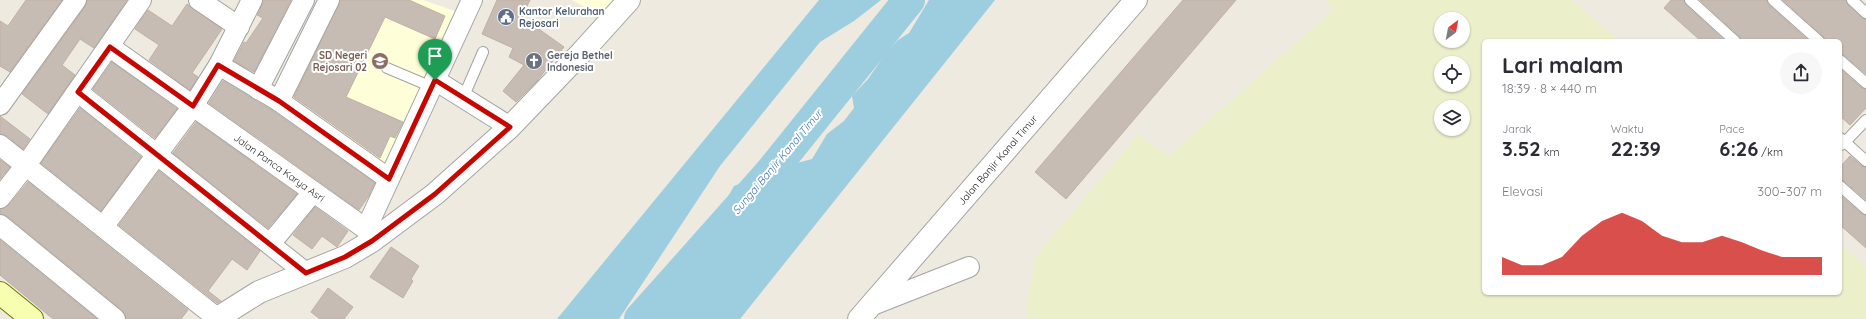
<!DOCTYPE html>
<html lang="id">
<head>
<meta charset="utf-8">
<style>
	:root { --surface:#fff; --page:#f7f7f7; --text:#2b2b33; --muted:#7c7c81; --accent:#c80600 }
	body { margin:0; font-family:Quicksand,sans-serif; background:var(--page); color:var(--text); height:100vh; display:flex; flex-direction:column; font-size:15px; white-space:nowrap }
	* { box-sizing:border-box; margin:0 }
	p { font-size:13px; color:var(--muted) }
	.icon { flex:none; width:22px; height:22px; fill:none; stroke:currentColor; stroke-width:2; stroke-linecap:round; stroke-linejoin:round }
	.map { position:relative; flex:1; overflow:hidden }
	.sheet { position:absolute; left:1482px; top:39px; width:360px; height:256px; display:flex; flex-direction:column; background:var(--surface); border-radius:6px; box-shadow:0 1px 3px #0004 }
	.sheet>* { flex:none }
	.needle { width:26px; rotate:32deg }
	.controls { position:absolute; left:1434px; top:12px; display:grid; gap:8px }
	.controls a { display:grid; place-items:center; width:36px; height:36px; border-radius:50%; background:var(--surface); box-shadow:0 1px 3px #0004; font-size:20px }
	.pin { position:absolute; display:grid; place-items:center; width:34px; height:34px; color:#fff; margin:-41px -17px; border-radius:50% 50% 50% 0; rotate:-45deg; box-shadow:0 0 4px #0007 }
	.pin .icon { rotate:45deg }
	.round { display:grid; place-items:center; flex:none; width:42px; height:42px; border-radius:21px; background:var(--page) }
	.headline { display:flex; align-items:center; justify-content:space-between; height:68px; padding:0 20px }
	h1 { font-size:22px; font-weight:800; line-height:30px }
	.metrics { display:grid; grid-template-columns:repeat(3,1fr); gap:6px; height:68px; padding:4px 20px }
	.metrics div { display:grid; align-content:center }
	.metrics b { font-size:20px; font-weight:800 }
	.metrics small { font-size:11px; font-weight:400 }
	.metrics p { font-size:11px }
	.chart { height:112px; padding:8px 20px }
	.chart p { display:flex; justify-content:space-between }
	.chart svg { width:100%; height:72px; margin-top:4px; fill:var(--accent); opacity:.7 }
	.map>svg:first-child { display:block }
</style>
</head>
<body>
<div class="map">
<svg width="1866" height="319" viewBox="0 0 1866 319">
	<rect width="100%" height="100%" fill="#eeeae0"/>
	<path fill="#feffd9" d="M355 0H423L455 11 387 168 303 110Z
		M572 0H619L604 18Z"/>
	<path fill="#ebefca" fill-rule="evenodd" d="M1325 0H1571L1620 41H1484V293H1840V244L1866 267V319H1029L1026 310 1035 257 1138 135 1169 156 1333 10ZM1441 19H1463V41H1441ZM1441 63H1463V85H1441ZM1441 107H1463V129H1441Z"/>
	<path fill="#9dcee0" d="M819 0H881L854 21 820 42 720 166 619 319H557Z
		M929 0H995L740 319H634L656 293 687 277 697 264 719 213 734 186 782 167 812 159 827 134 844 121 854 108 852 96 868 79 886 53 898 40 909 33Z"/>
	<g fill="none" stroke-linecap="round" stroke-linejoin="round">
		<path stroke="#9dcee0" stroke-width="32" d="M640 319 769 174 909 0"/>
	</g>
	<path fill="#c6bcb4" stroke="#c1b0a2" d="M26 0H62L10 72 0 66V21L8 26Z
		M87 0H127L94 48 80 39 62 65 75 75 48 114 22 94 85 7Z
		M264 0H291L254 72 234 61 244 42 246 43 263 18 257 15Z
		M340 0H409L445 16 435 39 385 17 346 97 403 122 395 138 390 136 380 158 294 97Z
		M497 0H530L522 17 564 47 537 81 516 102 503 91 524 65 509 57 513 48 482 34Z
		M1183 0H1236L1066 199 1035 172Z
		M1671 0H1684L1686 5 1725 41H1701L1664 8Z
		M1700 0H1767L1769 5 1809 41H1741L1739 36Z
		M1783 0H1846L1848 5 1862 18 1866 19V74L1844 55 1840 54V41H1825L1823 36Z
		M187 4 222 29 192 73 198 77 190 90 149 60 159 45 135 29 148 10 172 26Z
		M112 62 177 109 155 138 93 89Z
		M1840 69 1862 88 1866 89V108L1850 125 1840 116Z
		M223 81 273 111 375 183 368 197 359 210 209 103Z
		M80 108 141 157 101 211 41 163Z
		M0 116 30 139 23 149 7 136 0 134Z
		M196 122 297 194 268 228 173 153Z
		M1850 156 1862 166 1866 167V200L1844 181 1840 180V167Z
		M0 160 10 167 0 179Z
		M159 171 260 251 247 270 232 259 208 291 221 301 217 303 119 225Z
		M28 182 188 310 181 319H126L122 310 7 216 0 214V209L9 205Z
		M1840 195 1862 214 1866 215V248L1840 225Z
		M315 207 348 231 337 247 322 236 312 249 293 235Z
		M0 240 97 319H53L0 275Z
		M391 247 419 266 411 279 413 281 403 298 370 277Z
		M328 288 353 307 344 319H320L311 312Z"/>
	<g fill="none" stroke-linecap="round" stroke-linejoin="round">
		<g stroke="#a3a3a3" stroke-width="12">
			<path id="service" d="M1690 0 1735 41
				M1773 0 1819 41
				M1852 0 1866 13
				M1840 60 1866 83
				M387 68 432 87
				M463 98 483 52
				M1840 138 1845 142 1866 120
				M1841 145 1845 142 1866 161
				M1840 186 1866 209"/>
		</g>
		<g stroke="#a3a3a3" stroke-width="22">
			<g id="minor">
				<path d="M199 0 239 27"/>
				<path id="s1" d="M110 47 366 229"/>
				<path d="M219 65 279 101 389 179"/>
				<path d="M435 80 510 127"/>
				<path d="M258 89 304 0"/>
				<path d="M78 92 306 273"/>
				<path d="M279 101 329 0"/>
				<path d="M0 105 76 0"/>
				<path d="M0 145 217 318"/>
				<path d="M0 198 26 165 141 0"/>
				<path d="M0 225 115 319"/>
				<path d="M103 227 193 106 219 65 252 0"/>
				<path d="M372 241 366 229 472 0"/>
				<path d="M270 244 313 192"/>
				<path d="M870 306 969 267"/>
			</g>
		</g>
		<g stroke="#a3a3a3" stroke-width="24">
			<g id="tertiary">
				<path d="M216 319 259 292 345 257 372 241 435 194 510 127 582 52 629 0"/>
				<path id="s2" d="M859 319 1136 0"/>
			</g>
		</g>
		<g stroke="#657600" stroke-width="24">
			<path id="secondary" d="M0 293 32 319"/>
		</g>
		<use href="#service" stroke="#fff" stroke-width="10"/>
		<use href="#minor" stroke="#fff" stroke-width="20"/>
		<use href="#tertiary" stroke="#fff" stroke-width="22"/>
		<use href="#secondary" stroke="#f7feaf" stroke-width="22"/>
	</g>
	<g fill="none" stroke-linecap="round" stroke-linejoin="round">
		<g stroke="#fff" stroke-width="8">
			<path id="route" d="M110 47 193 106 218 65 279 101 389 179 435 80 510 127 435 194 372 241 345 257 306 273 78 92Z"/>
		</g>
		<use href="#route" stroke="#c80600" stroke-width="5"/>
	</g>
	<defs>
		<g id="civic-disc" transform="scale(0.9)"><circle r="9.5" fill="#5c6f8a" stroke="#fff"/><path d="M-.6-6.5H3V-4.5H.6V-3L4-1V1h2V6H-6V1h2V-1L-.6-3ZM-1.2 2.5V6h2.4V2.5Z" fill="#fff"/></g>
		<g id="school-disc" transform="scale(0.9)"><circle r="9.5" fill="#8d6e63" stroke="#fff"/><path d="M0-5L7-2L0 1L-7-2ZM-4 1L0 2.5L4 1V4Q0 6-4 4Z" fill="#fff"/></g>
		<g id="church-disc" transform="scale(0.9)"><circle r="9.5" fill="#6b7280" stroke="#fff"/><path d="M-1.2-6h2.4v3.5h3.3v2.4h-3.3V6h-2.4V-.1h-3.3v-2.4h3.3Z" fill="#fff"/></g>
	</defs>
	<g fill-rule="evenodd">
		<use href="#civic-disc" x="506" y="17"/>
		<use href="#school-disc" x="380" y="61"/>
		<use href="#church-disc" x="534" y="61"/>
	</g>
	<g text-anchor="middle" dominant-baseline="central" stroke-width="4" stroke-linejoin="round" paint-order="stroke">
		<g font-size="10" font-weight="bold" fill="#4e5e75" stroke="#fff" text-anchor="start">
			<text x="519" y="11">Kantor Kelurahan<tspan x="519" dy="12">Rejosari</tspan></text>
		</g>
		<g font-size="10" font-weight="bold" fill="#785e54" stroke="#fff" text-anchor="end">
			<text x="367" y="55">SD Negeri<tspan x="367" dy="12">Rejosari 02</tspan></text>
		</g>
		<g font-size="10" font-weight="bold" fill="#5b616d" stroke="#fff" text-anchor="start">
			<text x="547" y="55">Gereja Bethel<tspan x="547" dy="12">Indonesia</tspan></text>
		</g>
		<g font-size="10" fill="#1c1c1c" stroke="#fff">
			<text stroke="none"><textPath href="#s2" startOffset="211">Jalan Banjir Kanal Timur</textPath></text>
			<text stroke="none"><textPath href="#s1" startOffset="208">Jalan Panca Karya Asri</textPath></text>
		</g>
		<g font-size="11" font-style="italic" fill="#4276b1" stroke="#fff">
			<text transform="translate(777 162) rotate(-50)">Sungai Banjir Kanal Timur</text>
		</g>
	</g>
</svg>
<div class="controls">
<a><svg class="needle" viewBox="-14 -14 28 28"><path d="M0-13l5 13h-10z" fill="#e53935"/><path d="M0 13l5-13h-10z" fill="#7c7c81"/></svg></a>
<a><svg class="icon" aria-label="locate" viewBox="0 0 24 24"><circle cx="12" cy="12" r="6"/><path d="M12 2v4M12 18v4M2 12h4M18 12h4"/></svg></a>
<a><svg class="icon" aria-label="layers" viewBox="0 0 24 24"><path d="M12 4l9 5-9 5-9-5zM3 14l9 5 9-5"/></svg></a>
</div>
<div class="pin" style="left:435px;top:80px;background:#1e9e55"><svg class="icon" aria-label="arrive" viewBox="0 0 24 24"><path d="M6 21V4h12l-3 4 3 4H6"/></svg></div>
<section class="sheet">
<div class="headline"><div><h1>Lari malam</h1><p>18:39 · 8 × 440 m</p></div><a class="round"><svg class="icon" aria-label="share" viewBox="0 0 24 24"><path d="M12 15V3M7 8l5-5 5 5M5 13v7h14v-7"/></svg></a></div>
<div class="metrics">
<div><p>Jarak</p><b>3.52<small> km</small></b></div>
<div><p>Waktu</p><b>22:39</b></div>
<div><p>Pace</p><b>6:26<small> /km</small></b></div>
</div>
<div class="chart"><p><span>Elevasi</span>300–307 m</p>
<svg viewBox="0 0 160 44" preserveAspectRatio="none"><path d="M0 44V33L10 38L20 38L30 33L40 20L50 11L60 6L70 11L80 20L90 24L100 24L110 20L120 24L130 29L140 33L150 33L160 33V44z"/></svg>
</div>
</section>
</div>
</body>
</html>
